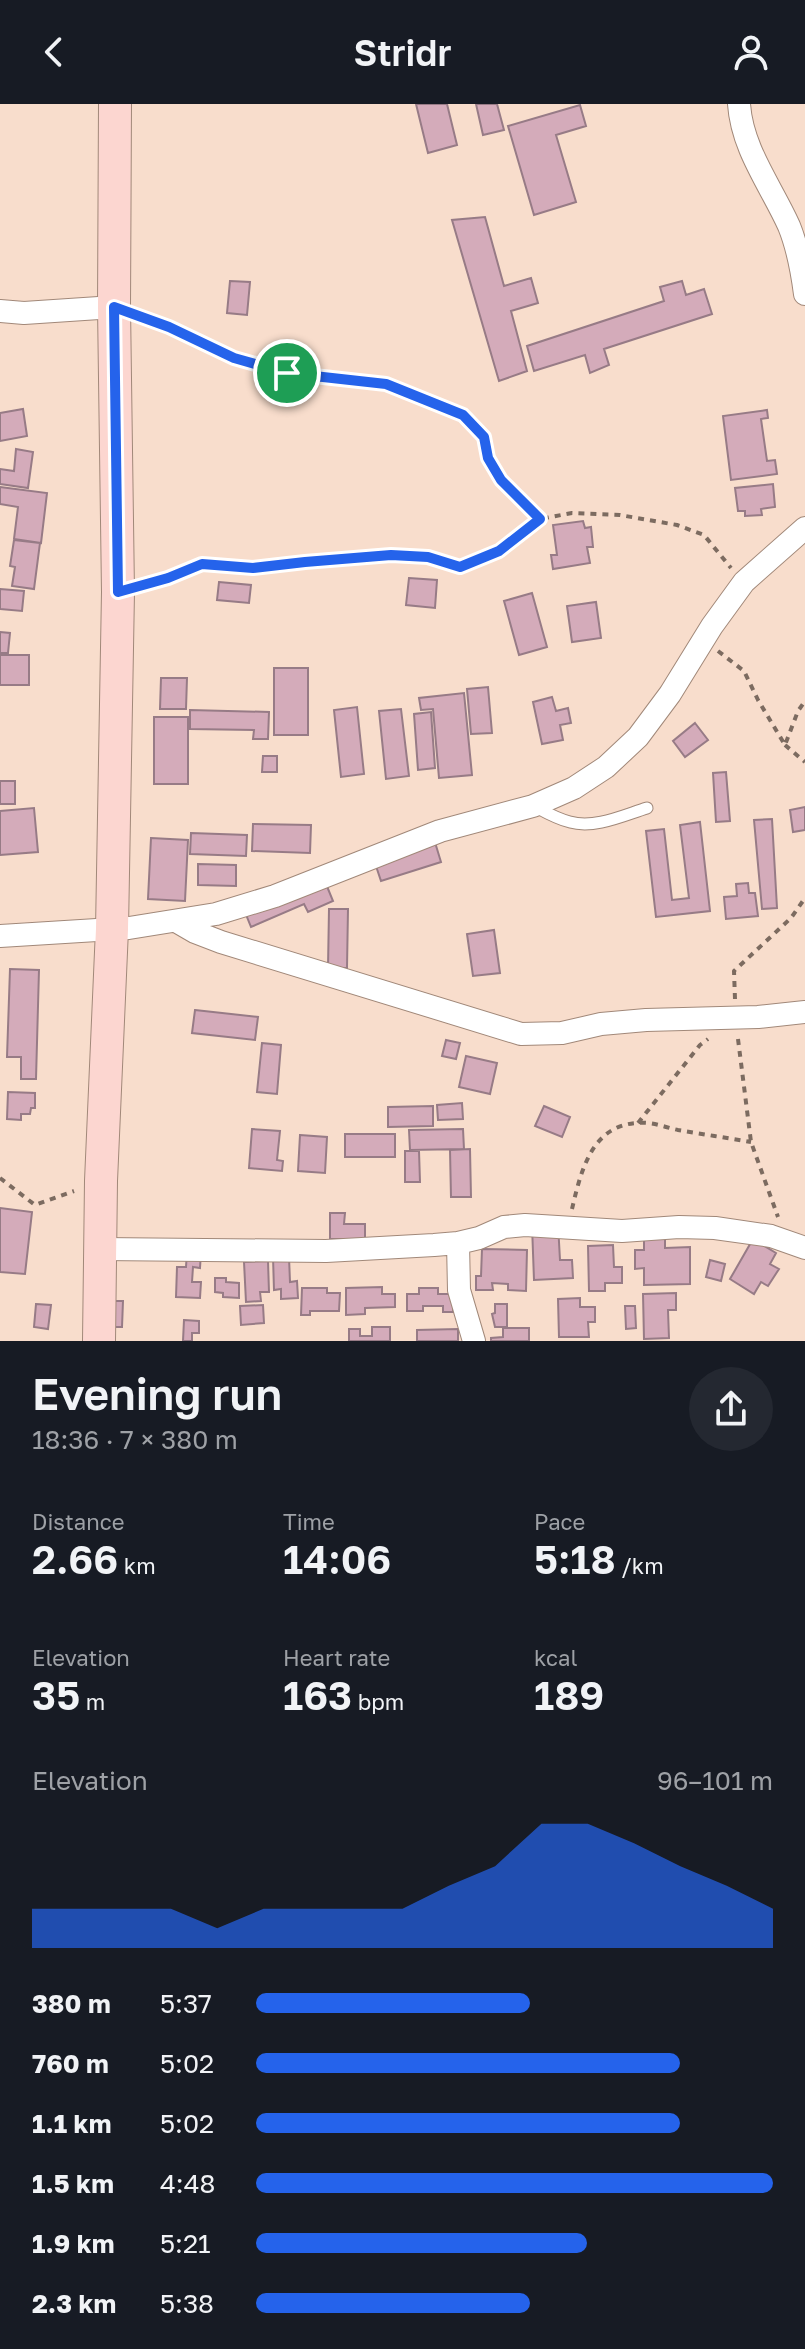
<!DOCTYPE html>
<html lang="en">
<head>
<meta charset="utf-8">
<style>
	:root { --surface:#171b24; --page:#242831; --text:#f1f3f6; --muted:#9ea1a6; --accent:#2563eb }
	body { margin:0; font-family:"Golos Text",sans-serif; background:var(--page); color:var(--text); height:100vh; display:flex; flex-direction:column; font-size:30px; white-space:nowrap }
	* { box-sizing:border-box; margin:0 }
	p { font-size:26px; color:var(--muted) }
	.icon { flex:none; width:44px; height:44px; fill:none; stroke:currentColor; stroke-width:2; stroke-linecap:round; stroke-linejoin:round }
	.map { position:relative; height:1237px; overflow:hidden }
	.sheet { display:flex; flex-direction:column; background:var(--surface); flex:1 }
	.sheet>* { flex:none }
	.pin { position:absolute; display:grid; place-items:center; width:68px; height:68px; color:#fff; margin:-34px; border:4px solid #fff; border-radius:50%; box-shadow:0 2px 8px #0007 }
	.round { display:grid; place-items:center; flex:none; width:84px; height:84px; border-radius:42px; background:var(--page) }
	.head { display:flex; align-items:center; justify-content:space-between; height:136px; padding:0 32px }
	h1 { font-size:44px; font-weight:600; line-height:60px }
	.stats { display:grid; grid-template-columns:repeat(3,1fr); gap:12px; height:136px; padding:8px 32px }
	.stats div { display:grid; align-content:center }
	.stats b { font-size:40px; font-weight:600 }
	.stats small { font-size:22px; font-weight:400 }
	.stats p { font-size:22px }
	.chart { height:224px; padding:16px 32px }
	.chart p { display:flex; justify-content:space-between }
	.chart svg { width:100%; height:144px; margin-top:8px; fill:var(--accent); opacity:.7 }
	ul { padding:0 32px; list-style:none; font-size:26px }
	li { display:grid; grid-template-columns:128px 96px 1fr; align-items:center; height:60px }
	li i { height:20px; border-radius:10px; background:var(--accent) }
	header { display:flex; justify-content:space-between; align-items:center; height:104px; padding:0 32px; background:var(--surface); font-size:36px; font-weight:600 }
	.map>svg:first-child { display:block }
</style>
</head>
<body>
<header><svg class="icon" aria-label="back" viewBox="0 0 24 24"><path d="M15 5l-7 7 7 7"/></svg>Stridr<svg class="icon" aria-label="person" viewBox="0 0 24 24"><circle cx="12" cy="8" r="4"/><path d="M4 21q1-7 8-7t8 7"/></svg></header>
<div class="map">
<svg width="805" height="1237" viewBox="0 0 805 1237">
	<rect width="100%" height="100%" fill="#f8ddcc"/>
	<path fill="#d4abba" stroke="#977b86" stroke-width="2" d="M416 0H447L457 41 428 49Z
		M476 0H497L504 26 483 31Z
		M580 1 586 22 556 31 576 98 534 111 508 22Z
		M485 113 504 182 531 174 538 199 511 207 527 267 499 277 452 116Z
		M230 177 250 178 247 211 227 209Z
		M682 177 686 191 704 185 712 210 604 245 609 261 590 269 585 251 534 267 527 242 664 197 660 183Z
		M23 305 27 332 0 337V309Z
		M767 306 768 314 761 315 767 357 775 356 777 370 731 376 723 312Z
		M16 345 33 348 28 384 0 380V365L14 367Z
		M773 380 775 403 761 405 762 411 745 412V407H738L735 384Z
		M0 383 47 389 41 439 14 435 18 403 0 400Z
		M583 417 585 424 591 423 593 443H587L590 459 553 465 551 451H557L553 421Z
		M14 436 40 439 34 485 12 482 15 463 10 462Z
		M409 474 437 476 435 504 406 501Z
		M219 478 251 481 249 499 217 496Z
		M0 485 24 487 22 507 0 505Z
		M532 489 547 543 519 551 504 497Z
		M596 498 601 534 572 538 567 502Z
		M0 528 10 529 8 549H0Z
		M0 551H29V581H0Z
		M274 564H308V631H274Z
		M161 574H187L186 605H160Z
		M488 583 492 629 471 630 467 585Z
		M464 589 472 671 439 674 433 605 421 606 419 594Z
		M552 593 556 607 568 604 571 619 560 621 563 636 542 640 533 598Z
		M357 603 364 670 341 673 334 606Z
		M401 605 409 672 386 675 379 607Z
		M190 606 269 608 268 635H253L254 626 190 625Z
		M431 608 435 664 418 666 414 610Z
		M154 613H188V680H154Z
		M695 619 708 636 685 653 673 637Z
		M263 652H277V668H262Z
		M726 668 730 717 716 718 713 669Z
		M0 677H15V700H0Z
		M805 703V726L793 728 790 706Z
		M34 704 38 748 0 751V707Z
		M772 715 777 804 762 805 754 716Z
		M700 718 710 807 656 813 646 727 664 725 672 796 689 794 680 721Z
		M253 720 311 721 310 749 252 747Z
		M191 729 247 731 246 752 190 750Z
		M151 734 188 736 185 797 148 795Z
		M434 735 441 758 381 777 373 753Z
		M198 760 236 761V782L198 781Z
		M324 775 333 797 308 808 304 800 251 823 245 808Z
		M748 779 749 789H755L758 812 726 815 724 793 737 792 736 780Z
		M329 805H348L347 864H328Z
		M494 826 500 869 473 872 467 830Z
		M10 865 39 866 36 975H21V953H7Z
		M195 906 258 913 255 936 192 929Z
		M446 936 460 939 456 955 442 952Z
		M262 939 281 941 277 990 257 988Z
		M466 952 497 959 490 990 459 983Z
		M8 988 35 989V1004H31L30 1010H21V1016L7 1015Z
		M462 999 463 1015 438 1016 437 1001Z
		M433 1002V1022L388 1023V1003Z
		M544 1002 570 1013 562 1033 535 1022Z
		M252 1025 280 1027 277 1056 283 1057 282 1067 249 1064Z
		M463 1025 464 1045 410 1046 409 1026Z
		M345 1030H395V1053H345Z
		M300 1031 327 1033 325 1069 298 1067Z
		M470 1045 471 1093H451L450 1046Z
		M405 1047H419L420 1078H405Z
		M0 1104 32 1108 25 1170 0 1168Z
		M330 1109H345L344 1120H365V1135H330Z
		M558 1120 560 1156H572L573 1174 534 1176 532 1121Z
		M644 1135H665V1144L690 1143V1180L644 1181V1164L635 1165V1146H644Z
		M753 1135 776 1149 770 1160 779 1165 768 1182 761 1178 754 1190 730 1175Z
		M613 1141 614 1163H622V1179H605V1187H589L588 1142Z
		M482 1145 527 1146 526 1187 508 1186V1180L492 1179 493 1186H476V1172H481Z
		M187 1147 201 1148 200 1164 193 1163 192 1178H201L200 1194 176 1193 177 1163H186Z
		M273 1153H289L290 1178 297 1177 298 1194 281 1195V1185L274 1186Z
		M710 1156 725 1160 721 1177 706 1173Z
		M268 1157 269 1188H260L261 1197 246 1198 244 1158Z
		M215 1174H226V1178L239 1179V1194L223 1193V1189L215 1188Z
		M382 1183V1190H395V1203L365 1204V1210L346 1211V1184Z
		M302 1184H327V1189H340L339 1207H310V1211H301Z
		M419 1184H438V1190H453V1208H443V1202H423V1207H407V1190H419Z
		M676 1189V1206H668L669 1234 644 1235 643 1190Z
		M580 1194V1203H595V1218H588L589 1233H559L558 1195Z
		M111 1197H123L122 1223H110Z
		M36 1200 51 1201 48 1225 34 1223Z
		M495 1200H507V1223H495L492 1210 495 1209Z
		M263 1201 264 1219 241 1221 240 1202Z
		M625 1202H635L636 1224 626 1225Z
		M184 1216 199 1217V1229H192V1237H183Z
		M372 1223H390V1237H349V1225H360V1232H372Z
		M503 1224H529V1237H491V1234L503 1233Z
		M458 1225V1237H417V1226Z"/>
	<g fill="none" stroke-linecap="round" stroke-linejoin="round">
		<g stroke="#a18879" stroke-width="13">
			<path id="lane" d="M534 702C545 708 557 715 570 718 595 725 624 711 647 704"/>
		</g>
		<g stroke="#a18879" stroke-width="24">
			<path id="street" d="M739 0C742 45 771 82 789 122 798 144 802 167 805 190
				M0 207 24 209 114 203
				M176 817 195 828 221 838 521 930 562 929 601 920 646 916 758 913 805 908
				M0 832 129 824 216 810 275 792 440 727 533 702 574 684 606 663 638 633 670 590 712 522 744 478 805 424
				M458 1139 459 1186 474 1237
				M101 1145 326 1147 434 1141 458 1139 479 1134 504 1123 525 1121 622 1127 679 1123 715 1124 771 1132 805 1144"/>
		</g>
		<g stroke="#a18879" stroke-width="34">
			<path id="secondary" d="M99 1237 101 1077 112 825 118 488 114 203 115 0"/>
		</g>
		<path stroke="#7c6b60" stroke-width="4" stroke-dasharray="6 6" stroke-linecap="butt" d="M139 212 169 223 234 254 287 269 386 280 463 311 484 333 488 354 501 376 540 415
			M143 480 168 474 202 460 253 464 305 458 344 456 391 451 428 453 460 463 499 447 540 415 572 409 620 411 677 421 704 431 731 464
			M718 547 744 567 758 596 785 641 798 607 805 597
			M785 641 805 658
			M735 895 734 867 791 814 805 794
			M738 935 751 1038 778 1113
			M638 1019 700 941 708 935
			M0 1074 35 1101 74 1087
			M572 1105C582 1062 594 1015 648 1019 658 1020 668 1024 678 1026 702 1030 727 1034 751 1038"/>
		<use href="#lane" stroke="#fff" stroke-width="11"/>
		<use href="#street" stroke="#fff" stroke-width="22"/>
		<use href="#secondary" stroke="#fcd6d0" stroke-width="32"/>
	</g>
	<g fill="none" stroke-linecap="round" stroke-linejoin="round">
		<g stroke="#fff" stroke-width="16">
			<path id="route" d="M114 203 169 223 234 254 287 269 386 280 463 311 484 333 488 354 501 376 540 415 499 447 460 463 428 453 391 451 305 458 253 464 202 460 168 474 118 488Z"/>
		</g>
		<use href="#route" stroke="#2563eb" stroke-width="10"/>
	</g>
</svg>
<div class="pin" style="left:287px;top:269px;background:#1e9e55"><svg class="icon" aria-label="arrive" viewBox="0 0 24 24"><path d="M6 21V4h12l-3 4 3 4H6"/></svg></div>
</div>
<section class="sheet">
<div class="head"><div><h1>Evening run</h1><p>18:36 · 7 × 380 m</p></div><a class="round"><svg class="icon" aria-label="share" viewBox="0 0 24 24"><path d="M12 15V3M7 8l5-5 5 5M5 13v7h14v-7"/></svg></a></div>
<div class="stats">
<div><p>Distance</p><b>2.66<small> km</small></b></div>
<div><p>Time</p><b>14:06</b></div>
<div><p>Pace</p><b>5:18<small> /km</small></b></div>
</div>
<div class="stats">
<div><p>Elevation</p><b>35<small> m</small></b></div>
<div><p>Heart rate</p><b>163<small> bpm</small></b></div>
<div><p>kcal</p><b>189</b></div>
</div>
<div class="chart"><p><span>Elevation</span>96–101 m</p>
<svg viewBox="0 0 160 44" preserveAspectRatio="none"><path d="M0 44V32L10 32L20 32L30 32L40 38L50 32L60 32L70 32L80 32L90 25L100 19L110 6L120 6L130 12L140 19L150 25L160 32V44z"/></svg>
</div>
<ul>
<li><b>380 m</b>5:37<i style="width:53%"></i></li>
<li><b>760 m</b>5:02<i style="width:82%"></i></li>
<li><b>1.1 km</b>5:02<i style="width:82%"></i></li>
<li><b>1.5 km</b>4:48<i style="width:100%"></i></li>
<li><b>1.9 km</b>5:21<i style="width:64%"></i></li>
<li><b>2.3 km</b>5:38<i style="width:53%"></i></li>
</ul>
</section>
</body>
</html>
